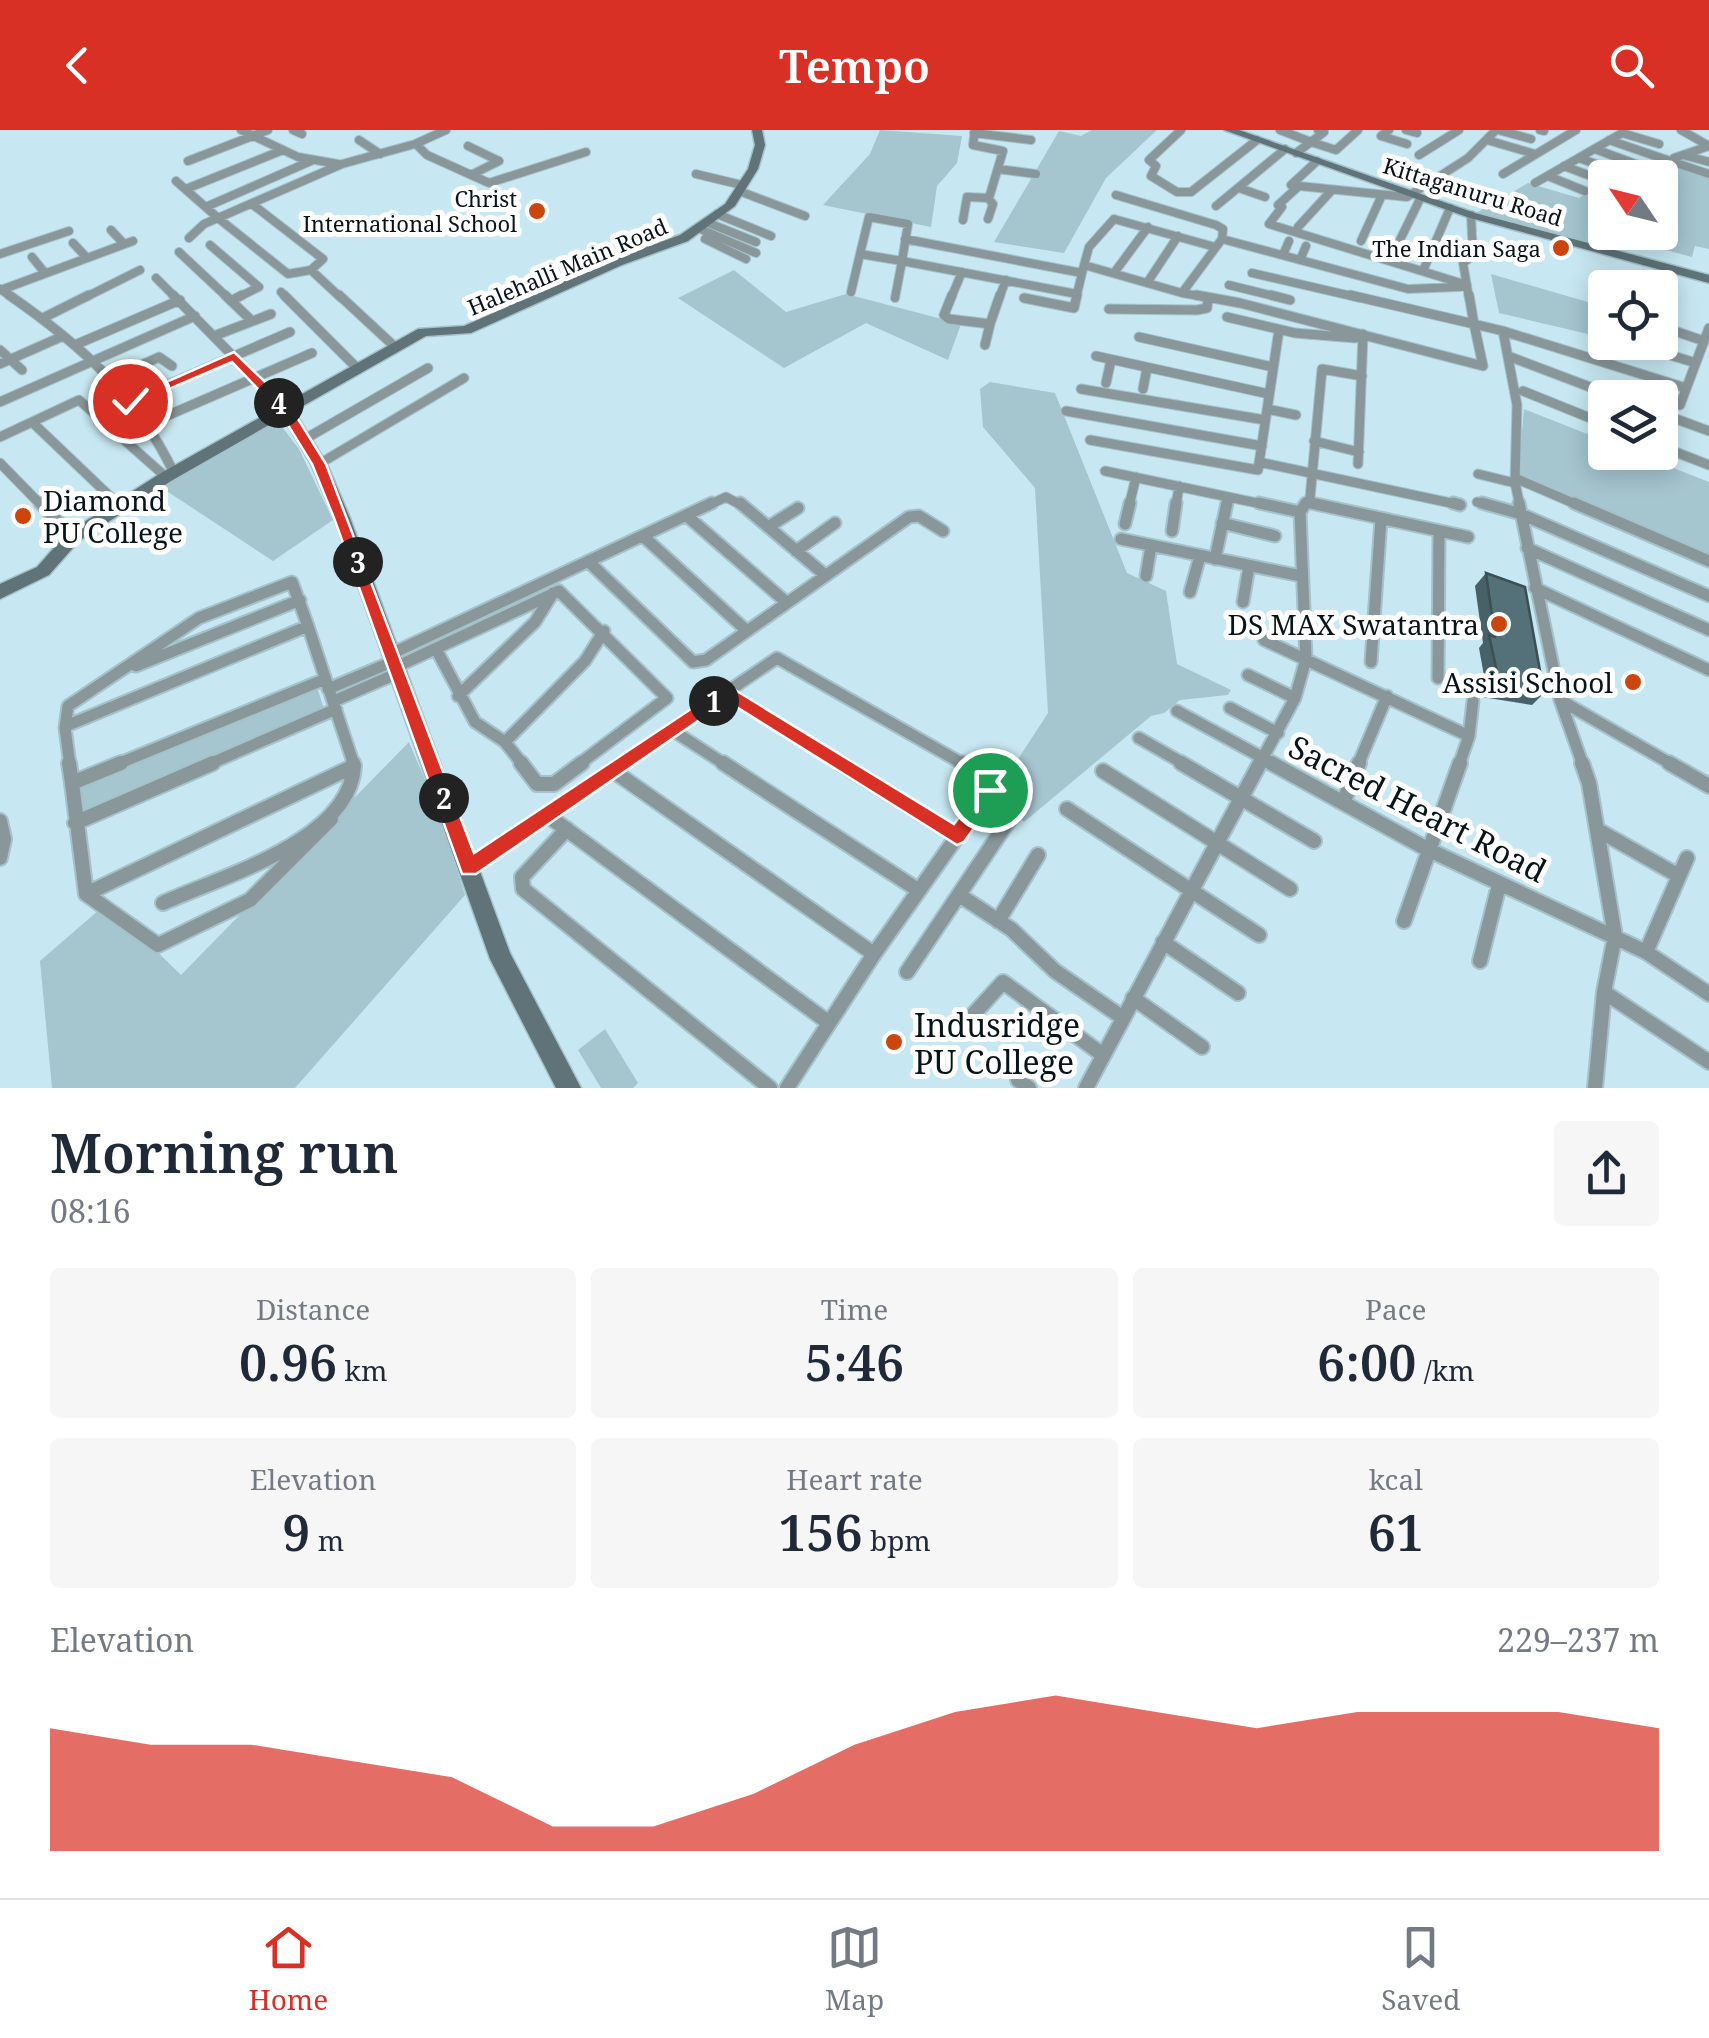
<!DOCTYPE html>
<html lang="en">
<head>
<meta charset="utf-8">
<style>
	:root { --surface:#fff; --page:#f6f6f7; --text:#1f2937; --muted:#747a83; --line:#e0e1e3; --accent:#d93025 }
	body { margin:0; font-family:"Noto Serif",serif; background:var(--page); color:var(--text); height:100vh; display:flex; flex-direction:column; font-size:38px; white-space:nowrap }
	* { box-sizing:border-box; margin:0 }
	p { font-size:32px; color:var(--muted) }
	.icon { flex:none; width:55px; height:55px; fill:none; stroke:currentColor; stroke-width:2; stroke-linecap:round; stroke-linejoin:round }
	.map { position:relative; height:958px; overflow:hidden }
	.panel { display:flex; flex-direction:column; background:var(--surface); flex:1 }
	.panel>* { flex:none }
	.needle { width:65px; rotate:305deg }
	.buttons { position:absolute; left:1588px; top:30px; display:grid; gap:20px }
	.buttons a { display:grid; place-items:center; width:90px; height:90px; border-radius:10px; background:var(--surface); box-shadow:0 5px 25px #0003; font-size:50px }
	.pin { position:absolute; display:grid; place-items:center; width:85px; height:85px; color:#fff; margin:-42px; border:5px solid #fff; border-radius:50%; box-shadow:0 2px 10px #0007 }
	.km { position:absolute; width:50px; height:50px; margin:-25px; border-radius:50%; background:#222; color:#fff; font-size:28px; line-height:50px; text-align:center }
	.round { display:grid; place-items:center; flex:none; width:105px; height:105px; border-radius:10px; background:var(--page) }
	.headline { display:flex; align-items:center; justify-content:space-between; height:170px; padding:0 50px }
	h1 { font-size:55px; font-weight:600; line-height:75px }
	.figures { display:grid; grid-template-columns:repeat(3,1fr); gap:15px; height:170px; padding:10px 50px }
	.figures div { display:grid; align-content:center; border-radius:10px; background:var(--page); text-align:center }
	.figures b { font-size:50px; font-weight:600 }
	.figures small { font-size:28px; font-weight:400 }
	.figures p { font-size:28px }
	.chart { height:280px; padding:20px 50px }
	.chart p { display:flex; justify-content:space-between }
	.chart svg { width:100%; height:180px; margin-top:10px; fill:var(--accent); opacity:.7 }
	header { display:flex; justify-content:space-between; align-items:center; height:130px; padding:0 50px; background:var(--accent); color:#fff; font-size:45px; font-weight:600 }
	.menu { display:flex; justify-content:space-around; align-items:center; height:140px; border-top:2px solid var(--line); background:var(--surface); font-size:28px; color:var(--muted) }
	.menu a { display:grid; justify-items:center; gap:5px }
	.menu .selected { color:var(--accent) }
	.map>svg:first-child { display:block }
</style>
</head>
<body>
<header><svg class="icon" aria-label="back" viewBox="0 0 24 24"><path d="M15 5l-7 7 7 7"/></svg>Tempo<svg class="icon" aria-label="search" viewBox="0 0 24 24"><circle cx="10" cy="10" r="6"/><path d="M15 15l6 6"/></svg></header>
<div class="map">
<svg width="1709" height="958" viewBox="0 0 1709 958">
	<rect width="100%" height="100%" fill="#c7e8f2"/>
	<path fill="#a5c5cf" d="M880 0 962 6 957 33 937 56 931 97 823 75 870 24Z
		M1092 0H1157L1106 48 1064 123 994 112 1059 1 1081 6Z
		M1665 31 1709 47V119L1695 116 1692 127 1613 106 1621 123 1476 83 1528 53 1579 68 1602 52 1605 53V102H1660V48L1644 47Z
		M734 140 786 182 846 164 961 194 948 230 866 193 784 238 678 168Z
		M1491 144 1605 177V208L1499 183Z
		M990 252 1055 263 1127 443 1166 461 1177 534 1231 560 1228 565 1180 570 1164 583 1151 586 1024 692 1000 657 1048 583 1035 358 983 297 980 259Z
		M1524 279 1605 311V322L1635 323 1709 352V427L1518 347Z
		M275 288 299 319 333 390 273 431 159 356Z
		M316 554 324 579 80 686 77 656Z
		M409 612 436 676 465 765 295 958H52L40 831 107 773 181 845Z
		M605 899 638 953 633 958H601L578 920Z"/>
	<g fill="none" stroke-linecap="round" stroke-linejoin="round">
		<g stroke="#a5c2cb" stroke-width="10">
			<path id="street-far3" d="M241 0 298 27 338 34
				M293 0 302 4
				M1181 0 1149 30 1156 36 1151 46 1177 62H1191L1257 10
				M1280 0 1311 12 1324 2 1318 0
				M1389 0 1381 6 1407 14
				M1406 0 1417 3
				M1498 0 1531 9
				M1540 0 1544 1
				M1681 0 1709 16 1674 28 1673 32 1709 44
				M974 3 1031 10
				M359 10 380 24
				M1487 10 1535 24
				M1609 10 1673 32
				M416 14 427 25 489 53 586 22
				M468 16 499 31
				M1595 19 1649 39
				M1296 23 1311 12 1336 20 1358 0
				M1419 25 1459 0
				M1683 25 1709 32
				M1579 28 1635 48
				M188 31 268 0
				M1564 36 1604 51
				M998 39 1036 44
				M696 44 742 55
				M1503 44 1576 0
				M471 45 499 31
				M1548 46 1585 61
				M176 51 218 88 342 34 415 14 446 0
				M1535 53 1622 3 1659 14
				M1291 55 1317 31
				M1239 58 1265 67
				M186 59 283 20
				M739 61 805 86
				M1116 65 1216 95 1223 99 1222 109
				M988 68 993 74 988 89
				M208 76 311 31
				M1216 76 1285 19
				M717 84 771 106
				M869 87 908 94 902 131 860 124Z
				M963 90 967 67 989 68 1003 21 973 15 975 0
				M706 92 756 112
				M1298 97 1332 60
				M698 98 756 123
				M111 100 124 114
				M189 108 204 94 218 88 288 144 311 140 323 129 252 74
				M705 109 746 129
				M905 109 1082 143
				M1361 111 1382 65
				M73 113 87 128
				M210 115 259 157 237 168
				M179 122 228 168
				M1394 122 1420 69
				M0 124 69 101
				M1283 125 1289 111
				M32 127 45 143
				M1300 130 1306 116
				M902 131 1077 164 1084 135 1182 163 1222 109 1408 159 1459 157 1467 155 1269 94 1282 77 1278 75 1299 56 1407 67 1468 28 1496 0
				M1084 135 1089 117 1114 89 1215 117
				M311 140 341 168
				M1423 141 1450 78
				M1114 143 1148 97
				M1252 143 1360 168
				M156 148 176 168
				M1147 153 1178 106
				M1229 155 1282 168
				M0 159 13 168
				M1 160 133 111
				M281 162 287 168
				M851 162 860 124
				M1182 163 1211 168
				M84 168 140 140
				M895 168 902 131
				M951 168 962 142
				M999 168 1006 150
				M1076 168 1077 164
				M1469 168 1463 133 1473 126 1471 85"/>
		</g>
		<g stroke="#a5c2cb" stroke-width="11">
			<path id="street-far2" d="M9 165C81 215 136 264 174 343
				M173 165 285 279
				M225 165 252 191
				M284 165 357 238
				M339 165 395 217
				M952 165 944 185 949 189 990 194 1000 165
				M1196 165 1240 173 1483 236 1474 194 1350 165
				M1271 165 1290 170
				M1469 165 1474 194 1503 201 1517 275 1515 353 1520 376
				M1024 168 1074 178 1077 165
				M231 171 242 165
				M1109 179 1197 180 1207 178 1208 169
				M1227 187 1295 203 1355 208
				M43 188 89 165
				M1660 196 1704 211
				M1503 201 1686 258
				M214 206 271 184
				M1139 207 1273 237
				M75 215 180 170
				M985 215 990 194
				M1644 217 1696 233
				M0 220 22 240
				M1096 226 1269 264
				M1508 226 1619 268
				M0 234 63 206
				M109 250 159 227 172 236
				M1106 253 1111 230
				M1081 259 1265 290
				M1143 259 1147 238
				M1523 261 1605 294
				M130 271 290 202
				M0 272 195 186
				M1680 275 1709 198
				M1267 279 1296 285
				M1066 281 1262 316
				M1660 283 1709 301
				M32 292 120 376
				M148 294 312 223
				M0 307 79 270 166 347
				M305 309 428 238
				M1090 310 1258 340 1279 200
				M1314 311 1359 322
				M1660 316 1709 335
				M1259 332 1460 375
				M0 333 42 376
				M319 334 464 248
				M1358 334 1363 204
				M1105 341 1271 376
				M1478 344 1515 353
				M1515 348 1580 376
				M1477 372 1491 376
				M1309 373 1323 376
				M707 376 726 367 743 376
				M1129 376 1136 347
				M1176 376 1179 356
				M1226 376 1228 367
				M1304 376 1310 368 1322 239 1362 246"/>
		</g>
		<g stroke="#a5c2cb" stroke-width="15">
			<path id="street-far1" d="M40 373 73 407
				M117 373 120 376
				M740 373 825 445
				M1259 373 1300 382
				M1311 373 1468 407
				M1453 373 1460 375
				M1482 373 1521 384 1709 466
				M1519 373 1560 570 1583 635
				M1574 373 1709 431
				M687 386 786 472
				M1222 393 1275 406
				M1125 394 1130 373
				M768 397 798 378
				M1172 401 1176 373
				M644 407 747 501
				M1121 409 1301 446
				M1527 418 1709 500
				M796 421 835 393
				M1215 429 1227 373
				M590 433 693 532 706 530 909 387 919 386 943 401
				M1146 446 1151 416
				M1535 458 1709 540
				M1190 462 1200 426
				M1243 472 1249 436
				M1264 510 1469 606
				M436 519 475 592 505 612 523 635
				M391 524 712 373
				M1371 532 1381 389
				M136 536 300 470
				M396 537 559 461 667 568 578 635
				M1248 545 1295 568
				M1438 548 1439 401
				M328 559 394 531
				M727 562 844 635
				M458 566 535 492 553 463
				M1560 570 1673 635
				M334 571 398 543
				M1230 578 1278 603
				M1177 581 1276 635
				M66 596 308 496 354 635
				M672 600 726 635
				M1139 608 1186 635
				M505 612 585 531 604 501
				M70 635 65 598 68 576 199 488 292 452 308 496
				M115 635 323 550
				M207 635 336 579
				M619 635 777 528 965 635
				M1259 635 1295 568 1306 529 1300 382 1306 373
				M1358 635 1387 566
				M1459 635 1469 606 1473 571"/>
		</g>
		<g stroke="#a5c2cb" stroke-width="18">
			<path id="street" d="M69 633 72 653
				M121 633 72 653 86 764 158 815 250 770 331 689
				M521 633 537 654H554L582 633
				M723 633 918 760
				M840 633 957 706
				M961 633 996 653
				M1181 633 1314 711
				M1271 633 1427 719 1646 822 1709 864
				M1582 633 1589 653 1615 806 1604 862 1595 958
				M1669 633 1709 656
				M612 640 874 824
				M1103 641 1290 759
				M1343 673 1359 633
				M1067 679 1259 805
				M547 685 829 893
				M0 691 4 709 0 728
				M75 693 213 633
				M567 699 522 747 523 759 770 958
				M1598 700 1679 746
				M469 738 623 633
				M86 764 354 636 353 633
				M959 765 1011 799 1055 841 1123 888
				M163 773C222 746 350 711 354 636
				M998 791 1038 725
				M1404 791 1460 633
				M1163 812 1238 863
				M1646 822 1687 728
				M1480 831 1499 755
				M907 842 1011 687
				M1604 862 1709 932
				M1133 868 1202 917
				M970 888 1003 852 1103 925
				M1018 950 1029 958
				M787 958 874 824 990 660
				M1086 958 1260 633"/>
		</g>
		<g stroke="#a5c2cb" stroke-width="3">
			<path id="secondary" d="M752 0H762L765 15 758 39 735 76 688 111 622 135 471 203 426 206 294 281 327 334 350 388 510 823 581 958H556L490 829 334 388 311 334 283 287 171 351 79 411 49 445 0 469V454L37 437 67 403 161 343 418 199 464 196 614 129 680 105 725 74 748 39 755 15Z
				M1224 0H1239L1475 83 1709 145V153L1467 87Z"/>
		</g>
		<use href="#street-far3" stroke="#89979b" stroke-width="8"/>
		<use href="#street-far2" stroke="#89979b" stroke-width="9"/>
		<use href="#street-far1" stroke="#89979b" stroke-width="11"/>
		<use href="#street" stroke="#89979b" stroke-width="14"/>
		<use href="#secondary" fill="#5f7379" fill-rule="evenodd"/>
	</g>
	<path fill="#486169" d="M1486 443 1544 563 1532 575 1482 567 1478 553 1484 546 1479 518 1483 513 1475 456Z"/>
	<path fill="#54717a" stroke="#3b4f55" stroke-width="2.5" d="M1486 443 1525 457 1544 563 1493 555 1489 540 1497 542 1489 505 1495 507Z"/>
	<path fill="#d93025" stroke="#fff" stroke-width="2.5" d="M234 222 290 276 326 334 474 723 727 555 954 694 984 654H997V666L964 712 957 715 727 571 476 744H462L334 388 312 334 280 282 232 232 134 274 123 271Z"/>
	<g fill="#cc450c" stroke="#fff" stroke-width="4">
		<circle cx="537" cy="81" r="10"/>
		<circle cx="1561" cy="118" r="10"/>
		<circle cx="23" cy="386" r="10"/>
		<circle cx="1499" cy="494" r="10"/>
		<circle cx="1633" cy="552" r="10"/>
		<circle cx="894" cy="912" r="10"/>
	</g>
	<g text-anchor="middle" dominant-baseline="central" stroke-width="10" stroke-linejoin="round" paint-order="stroke">
		<g font-size="22" fill="#091418" stroke="#fff">
			<text transform="translate(1473 61) rotate(17)">Kittaganuru Road</text>
			<text transform="translate(567 136) rotate(-23)">Halehalli Main Road</text>
		</g>
		<g font-size="22" fill="#091418" stroke="#fff" text-anchor="end">
			<text x="517" y="68">Christ<tspan x="517" dy="25">International School</tspan></text>
			<text x="1541" y="118">The Indian Saga</text>
		</g>
		<g font-size="28" fill="#091418" stroke="#fff" text-anchor="end">
			<text x="43" y="370" text-anchor="start">Diamond<tspan x="43" dy="32">PU College</tspan></text>
			<text x="1479" y="494">DS MAX Swatantra</text>
			<text x="1613" y="552">Assisi School</text>
		</g>
		<g font-size="32" fill="#091418" stroke="#fff">
			<text transform="translate(1418 678) rotate(27)">Sacred Heart Road</text>
		</g>
		<g font-size="32" fill="#091418" stroke="#fff" text-anchor="start">
			<text x="914" y="894">Indusridge<tspan x="914" dy="37">PU College</tspan></text>
		</g>
	</g>
</svg>
<div class="buttons">
<a><svg class="needle" viewBox="-14 -14 28 28"><path d="M0-13l5 13h-10z" fill="#e53935"/><path d="M0 13l5-13h-10z" fill="#747a83"/></svg></a>
<a><svg class="icon" aria-label="locate" viewBox="0 0 24 24"><circle cx="12" cy="12" r="6"/><path d="M12 2v4M12 18v4M2 12h4M18 12h4"/></svg></a>
<a><svg class="icon" aria-label="layers" viewBox="0 0 24 24"><path d="M12 4l9 5-9 5-9-5zM3 14l9 5 9-5"/></svg></a>
</div>
<div class="pin" style="left:990px;top:660px;background:#1e9e55"><svg class="icon" aria-label="arrive" viewBox="0 0 24 24"><path d="M6 21V4h12l-3 4 3 4H6"/></svg></div>
<div class="pin" style="left:130px;top:271px;background:#d93025"><svg class="icon" aria-label="check" viewBox="0 0 24 24"><path d="M5 12l5 5 9-10"/></svg></div>
<b class="km" style="left:714px;top:571px">1</b>
<b class="km" style="left:444px;top:668px">2</b>
<b class="km" style="left:358px;top:432px">3</b>
<b class="km" style="left:279px;top:273px">4</b>
</div>
<section class="panel">
<div class="headline"><div><h1>Morning run</h1><p>08:16</p></div><a class="round"><svg class="icon" aria-label="share" viewBox="0 0 24 24"><path d="M12 15V3M7 8l5-5 5 5M5 13v7h14v-7"/></svg></a></div>
<div class="figures">
<div><p>Distance</p><b>0.96<small> km</small></b></div>
<div><p>Time</p><b>5:46</b></div>
<div><p>Pace</p><b>6:00<small> /km</small></b></div>
</div>
<div class="figures">
<div><p>Elevation</p><b>9<small> m</small></b></div>
<div><p>Heart rate</p><b>156<small> bpm</small></b></div>
<div><p>kcal</p><b>61</b></div>
</div>
<div class="chart"><p><span>Elevation</span>229–237 m</p>
<svg viewBox="0 0 160 44" preserveAspectRatio="none"><path d="M0 44V14L10 18L20 18L30 22L40 26L50 38L60 38L70 30L80 18L90 10L100 6L110 10L120 14L130 10L140 10L150 10L160 14V44z"/></svg>
</div>
</section>
<nav class="menu">
<a class="selected"><svg class="icon" aria-label="home" viewBox="0 0 24 24"><path d="M3 11l9-7 9 7M6 9v11h12V9"/></svg>Home</a>
<a><svg class="icon" aria-label="map" viewBox="0 0 24 24"><path d="M3 6l6-2 6 2 6-2v14l-6 2-6-2-6 2zM9 4v14M15 6v14"/></svg>Map</a>
<a><svg class="icon" aria-label="saved" viewBox="0 0 24 24"><path d="M7 4h10v16l-5-4-5 4z"/></svg>Saved</a>
</nav>
</body>
</html>
